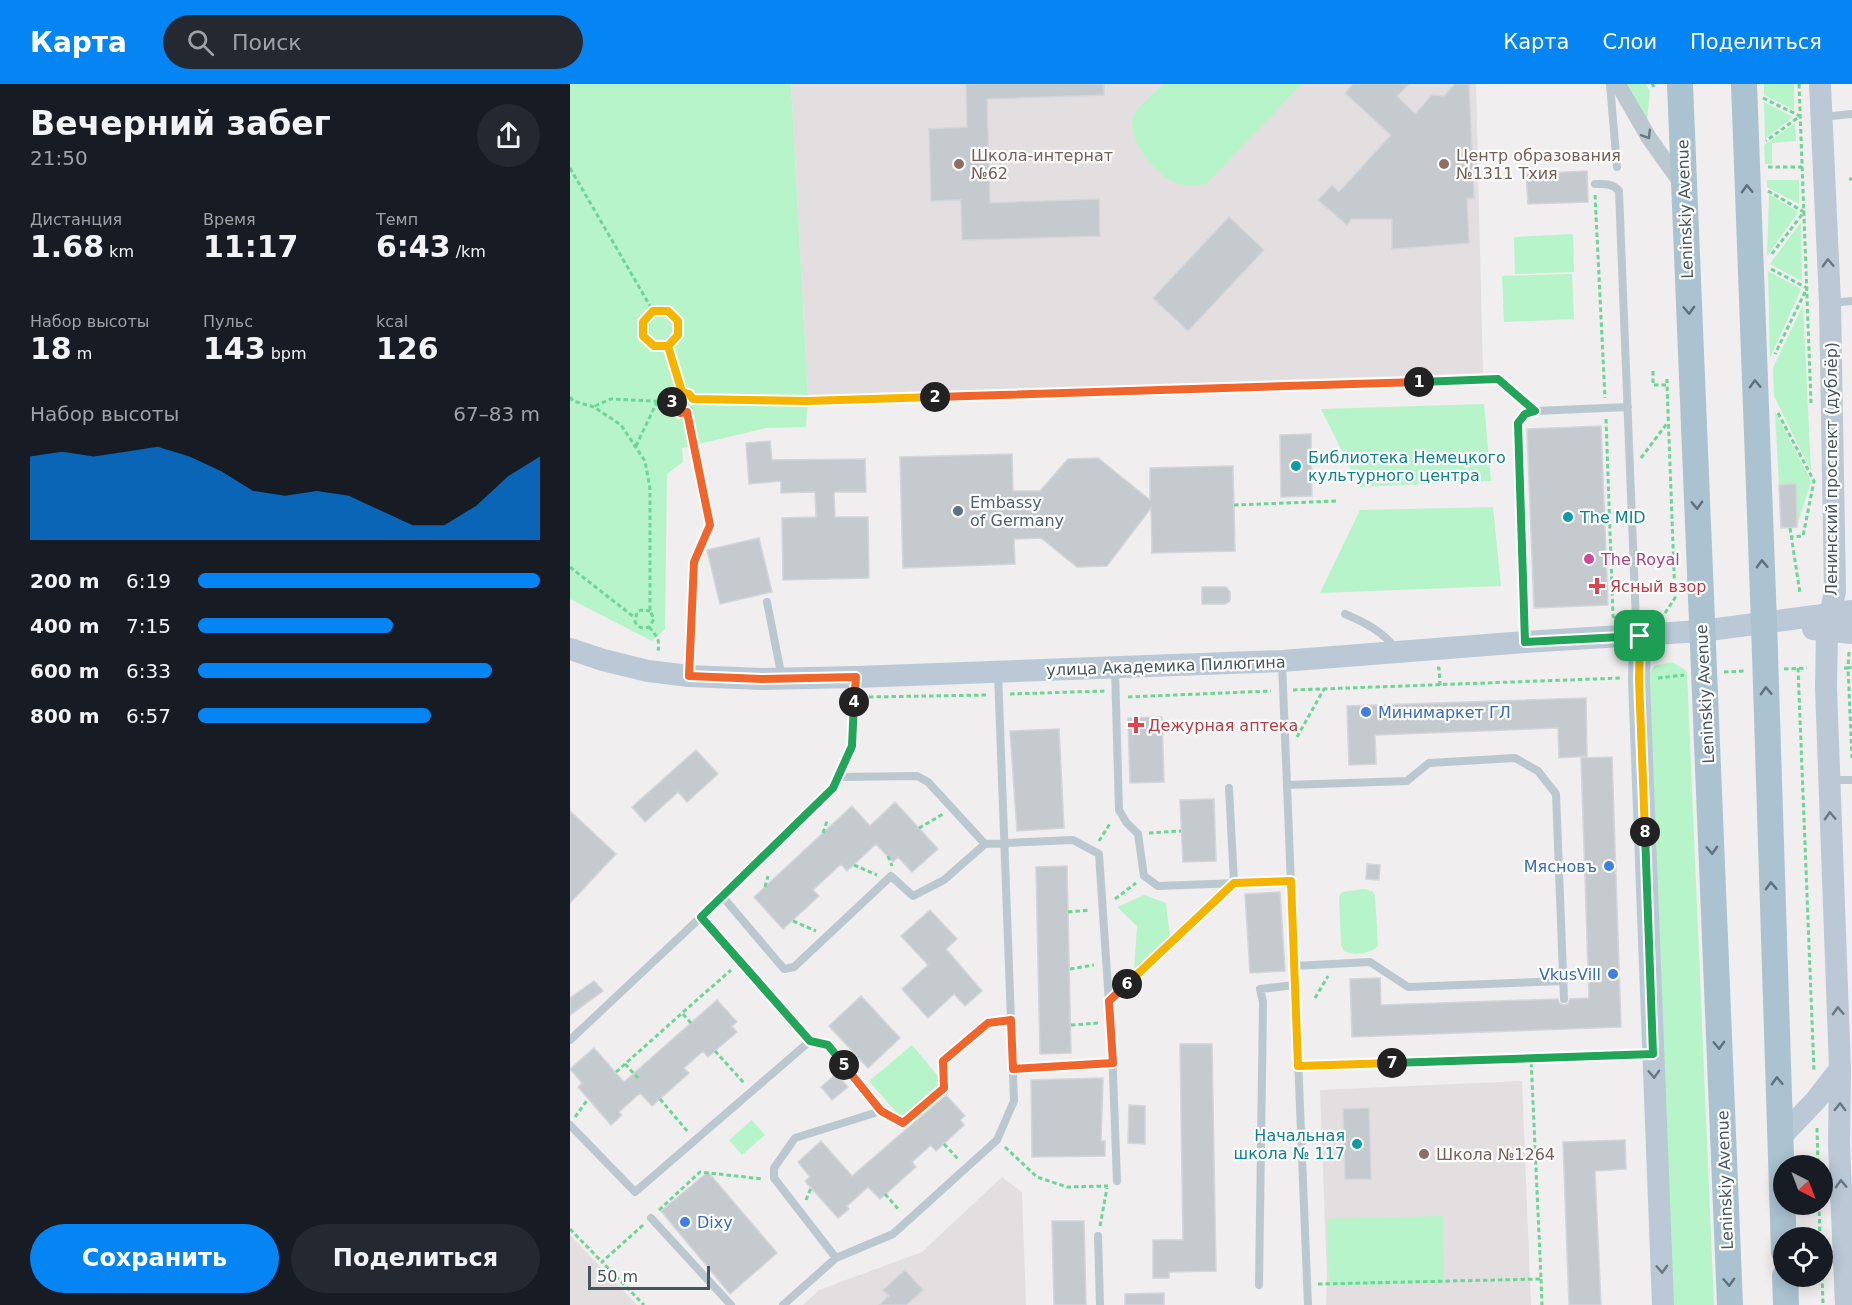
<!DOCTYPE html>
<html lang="ru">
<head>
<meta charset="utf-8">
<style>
	:root { --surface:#171b24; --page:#242831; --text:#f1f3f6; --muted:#9ea1a6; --accent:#0585f4 }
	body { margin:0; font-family:"DejaVu Sans",sans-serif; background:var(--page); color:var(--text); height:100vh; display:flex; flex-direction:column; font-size:22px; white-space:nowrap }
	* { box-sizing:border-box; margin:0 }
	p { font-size:20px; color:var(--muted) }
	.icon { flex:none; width:33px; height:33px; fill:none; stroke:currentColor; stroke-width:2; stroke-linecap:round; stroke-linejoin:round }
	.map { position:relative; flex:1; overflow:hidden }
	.details { display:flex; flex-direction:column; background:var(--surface); width:570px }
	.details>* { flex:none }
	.needle { width:39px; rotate:138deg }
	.fabs { position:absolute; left:1203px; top:1071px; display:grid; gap:12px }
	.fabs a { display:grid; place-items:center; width:60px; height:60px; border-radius:50%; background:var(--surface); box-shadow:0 3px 15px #0003; font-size:30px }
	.scale { position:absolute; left:18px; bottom:15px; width:122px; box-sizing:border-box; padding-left:6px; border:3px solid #45555e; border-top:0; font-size:16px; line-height:21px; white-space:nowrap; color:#45555e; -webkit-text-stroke:4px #fff; paint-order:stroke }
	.pin { position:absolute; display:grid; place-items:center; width:51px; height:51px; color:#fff; margin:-26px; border-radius:12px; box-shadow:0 3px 9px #0006 }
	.km { position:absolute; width:30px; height:30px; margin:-15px; border-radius:50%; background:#222; color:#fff; font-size:16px; line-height:30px; text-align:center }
	.round { display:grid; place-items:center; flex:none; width:63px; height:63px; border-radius:32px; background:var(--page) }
	.head { display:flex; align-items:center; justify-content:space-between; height:102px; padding:0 30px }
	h1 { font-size:33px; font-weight:700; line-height:45px }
	.metrics { display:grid; grid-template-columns:repeat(3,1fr); gap:9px; height:102px; padding:6px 30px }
	.metrics div { display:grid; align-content:center }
	.metrics b { font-size:30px; font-weight:700 }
	.metrics small { font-size:16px; font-weight:400 }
	.metrics p { font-size:16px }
	.chart { height:168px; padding:12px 30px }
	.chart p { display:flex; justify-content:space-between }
	.chart svg { width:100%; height:108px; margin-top:6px; fill:var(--accent); opacity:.7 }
	.cta { display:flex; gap:12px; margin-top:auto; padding:12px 30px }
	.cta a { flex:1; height:69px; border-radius:36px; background:var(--accent); color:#fff; font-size:24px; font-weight:700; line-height:69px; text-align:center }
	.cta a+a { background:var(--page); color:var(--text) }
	ul { padding:0 30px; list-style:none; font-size:20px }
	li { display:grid; grid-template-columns:96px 72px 1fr; align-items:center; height:45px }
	li i { height:15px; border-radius:8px; background:var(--accent) }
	header { display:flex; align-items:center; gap:36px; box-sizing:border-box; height:84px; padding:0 30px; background:var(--accent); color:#fff }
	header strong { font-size:28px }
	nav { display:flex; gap:33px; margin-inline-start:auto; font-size:21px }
	.search { width:420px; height:54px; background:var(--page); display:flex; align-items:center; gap:15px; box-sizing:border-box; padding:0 21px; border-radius:33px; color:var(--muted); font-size:22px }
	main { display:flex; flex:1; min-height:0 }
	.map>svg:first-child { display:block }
</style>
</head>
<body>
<header>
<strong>Карта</strong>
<div class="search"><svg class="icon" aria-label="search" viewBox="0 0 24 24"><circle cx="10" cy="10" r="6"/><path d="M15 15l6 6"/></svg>Поиск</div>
<nav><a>Карта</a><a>Слои</a><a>Поделиться</a></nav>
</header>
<main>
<section class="details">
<div class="head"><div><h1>Вечерний забег</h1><p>21:50</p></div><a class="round"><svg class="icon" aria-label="share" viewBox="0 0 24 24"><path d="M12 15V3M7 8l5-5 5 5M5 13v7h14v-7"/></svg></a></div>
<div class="metrics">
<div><p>Дистанция</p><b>1.68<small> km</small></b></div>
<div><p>Время</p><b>11:17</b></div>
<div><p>Темп</p><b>6:43<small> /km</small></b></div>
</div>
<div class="metrics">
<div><p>Набор высоты</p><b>18<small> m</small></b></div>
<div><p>Пульс</p><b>143<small> bpm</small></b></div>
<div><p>kcal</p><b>126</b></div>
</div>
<div class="chart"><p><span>Набор высоты</span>67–83 m</p>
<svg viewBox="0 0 160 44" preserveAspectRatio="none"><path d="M0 44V10L10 8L20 10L30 8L40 6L50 10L60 16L70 24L80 26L90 24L100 26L110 32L120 38L130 38L140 30L150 18L160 10V44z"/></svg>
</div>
<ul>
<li><b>200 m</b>6:19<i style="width:100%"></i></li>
<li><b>400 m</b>7:15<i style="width:57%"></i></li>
<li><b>600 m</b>6:33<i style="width:86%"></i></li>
<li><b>800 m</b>6:57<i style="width:68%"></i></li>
</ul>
<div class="cta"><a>Сохранить</a><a>Поделиться</a></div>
</section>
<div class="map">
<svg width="1282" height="1221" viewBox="0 0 1282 1221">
	<rect width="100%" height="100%" fill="#f1eeef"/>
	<path fill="#e3dfe1" d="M221 0H906L913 289 238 313Z
		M952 997 961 1221H756L757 1194 750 1006Z
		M432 1093 452 1108 456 1221H233L249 1206 352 1168Z
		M0 1151 67 1221H0Z"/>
	<path fill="#b8f4c9" d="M0 0H221L238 313 236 343 196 344 112 364 113 378 97 390 95 545 82 557 0 515Z
		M593 0H732L636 100C624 103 611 103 600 96 583 87 555 52 564 31 568 22 586 8 593 0Z
		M1058 0H1076L1080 7 1077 38Z
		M1194 0H1224V26L1194 11Z
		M1194 18 1223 33 1195 55Z
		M1225 39 1226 57 1202 59V80H1195L1194 61Z
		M1197 96H1229V120L1197 103Z
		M1199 110 1228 128 1197 172Z
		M1231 138 1232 196V197L1200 180Z
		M1003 150 1004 188 945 190 944 153Z
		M1198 187 1231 205 1200 274Z
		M1002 190 1004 235 934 238 932 192Z
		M1233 221 1241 387 1204 312 1203 284Z
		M914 320 921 397 790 403 751 325Z
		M1205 327 1241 397 1227 443 1226 401H1209Z
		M923 423 931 502 750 509 790 426Z
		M1102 578 1114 585 1117 589 1144 1221H1101L1078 592 1084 582Z
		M794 805 802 807 805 811 808 862C800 870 784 872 774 867L771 861 769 813 772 808Z
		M574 811 596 819 600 853 564 885 567 842 547 823Z
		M342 961 374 999 331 1034 299 997Z
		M182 1036 195 1051 172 1071 159 1056Z
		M873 1132 874 1199 759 1202 757 1135Z"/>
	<path fill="#c5cacf" stroke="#d2d5db" stroke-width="1.5" d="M396 0H534V11L417 15 420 119 529 115 530 152 392 156 391 116 361 117 359 45 397 43Z
		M783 0H839L827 12 845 30 862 11 874 12 885 0H899L904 114 897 115 899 159 822 165V135H782L777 141 748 116 762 101 769 108 821 51 775 9Z
		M1017 87 1018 118 958 120 956 90Z
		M659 133 694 166 618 247 583 214Z
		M1031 342 1038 521 964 524 957 345Z
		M741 350 742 412 711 413 710 351Z
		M200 357 202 376 295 375 296 408H264L265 433H298L299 494 213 496 212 434 246 433 245 408 211 409V397L179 400 176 359Z
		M442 370 443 407H470L498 375 528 374 580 416V384L663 382 665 467 582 469 581 424 537 482 507 483 471 454 444 455 445 480 333 484 330 373Z
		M1226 400 1227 443 1211 444 1209 401Z
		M189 454 202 508 150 520 137 466Z
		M632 503H656L660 508V517L655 520H632Z
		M1016 614 1017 672 989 674 988 644 805 651 806 680 779 681 777 622Z
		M592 633 594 698 560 699 558 634Z
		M489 645 494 744 447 747 440 647Z
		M126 666 148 690 117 718 108 708 75 738 62 723Z
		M1042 673 1051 943 782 953 780 895 810 894 811 921 988 915 989 919 994 921 998 920 1000 915 1019 914 1011 674Z
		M644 715 646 777 613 778 610 716Z
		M325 718 368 765 342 788 328 773 323 778 306 760 277 787 271 780 243 806 249 812 213 845 184 813 282 722 300 742Z
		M0 727 46 770 0 819Z
		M797 780 810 781 809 796 796 795Z
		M497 782 501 969 470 970 466 783Z
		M710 808 715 887 680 889 675 810Z
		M360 826 387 855 376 865 412 907 395 922 384 910 358 934 332 905 358 881 331 852Z
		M24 897 33 907 0 931V914Z
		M291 912 330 954 298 984 259 942Z
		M147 916 167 938 162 942 167 948 138 973 133 967 114 984 119 989 82 1022 70 1009 49 1028 52 1031 41 1041 8 1003 12 999 0 985 24 964 54 998Z
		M610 960H642L646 1187 599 1188V1194H583V1156H613Z
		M266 990 278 1003 262 1016 251 1003Z
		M533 994 531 1057H535V1072L462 1073 461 996Z
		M376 1011 395 1032 390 1036 394 1041 366 1067 361 1061 342 1078 346 1083 310 1115 298 1103 277 1122 279 1125 268 1134 235 1097 240 1093 228 1078 251 1057 282 1092Z
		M559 1021 575 1022V1060L558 1059Z
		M799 1024 801 1095H775L773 1025Z
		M1055 1056 1056 1085 1025 1087 1031 1221H999L993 1058Z
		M138 1088 207 1169 160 1210 91 1127Z
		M482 1137H514L516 1221H484Z
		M335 1186 353 1206 336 1221H309L319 1212 313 1206Z
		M594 1209V1221H555V1210Z"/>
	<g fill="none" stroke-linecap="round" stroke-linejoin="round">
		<path stroke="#6cd697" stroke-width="3" stroke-dasharray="4.5 3" stroke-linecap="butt" d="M1082 0 1084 3
			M1229 0 1241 319
			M1193 14 1230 32 1196 57
			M1198 83H1232
			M0 84 83 227
			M1279 95H1282
			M1198 107 1234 128 1201 171
			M1025 111 1035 314
			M1201 185 1237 204 1205 270
			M73 244a18 18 0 1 1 36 0a18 18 0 1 1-36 0Z
			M98 262 112 308
			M1083 287V301H1097V295
			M0 313 3 317 24 323 51 341 75 377 80 405V527L84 535 79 543C72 545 69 544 65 538L67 528 71 526 80 527
			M123 316 122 323 118 328C105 329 100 322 105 311 113 307 117 308 123 316L237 317 928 295 954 318
			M25 322 41 315 102 318
			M118 328 122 350
			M1208 329 1244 397 1233 452 1220 453
			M1036 335 1043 532 1045 535
			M66 362 87 318
			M1071 374 1098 338
			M664 421 768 417
			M1220 444 1230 509
			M0 483 64 533
			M1095 529 1105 514 1097 301
			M79 543C88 553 91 558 87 570
			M1279 568 1278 584 1282 583
			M867 584H869L870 601
			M1228 584 1244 987
			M1274 584H1278L1282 674
			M1214 585 1237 584
			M1154 588 1174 587
			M1088 594 1114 591
			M723 606 1052 594
			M440 610 535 607
			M299 613 418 611
			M558 613 701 607
			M727 653 754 605
			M349 744 373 730
			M253 749 257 737
			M579 749 611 747
			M529 757 541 738
			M318 772 322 782
			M284 781 307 791
			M195 803 198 792
			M545 815 566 799
			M498 828 520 826
			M223 837 246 847
			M500 885 524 881
			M549 907 651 811
			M745 914 758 892
			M121 939 112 929 161 886
			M501 941 529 939
			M145 967 174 999
			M55 980 68 994
			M739 982 1065 969
			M455 984 532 980
			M46 988 112 929
			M90 1015 118 1048
			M5 1033 18 1015
			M1247 1044 1248 1082
			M374 1060 389 1076
			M435 1063 467 1093 497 1103 538 1102
			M315 1110 330 1127
			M236 1116 241 1104
			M1249 1120 1250 1154
			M89 1126 130 1088 193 1095
			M73 1141 32 1178 74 1221
			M530 1142 537 1104
			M0 1145 32 1178
			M1252 1192 1253 1221
			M971 1195 972 1221
			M748 1200 971 1195 961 974"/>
		<path stroke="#bbc8cf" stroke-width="8" d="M1040 0 1047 83
			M1252 33 1282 30
			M1025 100C1035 100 1043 99 1049 107L1066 538
			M1261 219 1282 217
			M197 518 212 594
			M775 530C796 539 812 547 826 565
			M955 557 948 339 955 330 965 327 1058 323
			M712 578 738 1221
			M545 585 549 726 556 738 568 750 574 792 588 802 721 797
			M119 592 124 478 140 441 125 360
			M268 693 347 692 358 698 415 760 503 756 529 770 542 963 547 1097
			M1261 696H1282
			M717 701 837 697 859 679 945 674 968 687 986 710 994 915
			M659 704 664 799
			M152 812 214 885 224 883 321 792 343 812 374 796 415 760
			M131 833 240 957 258 961 311 1027 225 1054 204 1084V1094L266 1174
			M724 882 800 878 838 903 993 897
			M0 956 131 833 263 704 282 662 286 593
			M311 1027 333 1039 374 1004 373 977 418 939 441 936
			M0 1041 65 1108 240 957
			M81 1134 161 1221
			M528 1152 530 1221
			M689 1201 693 918 690 905 725 901
			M213 1221 266 1174 323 1150 427 1056 444 1017 428 589"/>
		<path stroke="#bbc8cf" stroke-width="16" d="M1048 0 1079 54 1114 103"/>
		<path stroke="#bac9d5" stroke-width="22" d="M1250 0 1260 219 1265 507 1257 546 1256 604 1270 985 1269 1061 1276 1221
			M1243 545 1282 549
			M1070 552 1069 596 1093 1221
			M0 565 33 576 78 587 119 592 192 595 286 593 712 577 955 558 1132 547 1282 527
			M1209 1055 1246 1016 1270 985"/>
		<path stroke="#abc2d1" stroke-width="26" d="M1110 0 1160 1221
			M1174 0 1194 539 1214 1168
			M1215 1192 1216 1221"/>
	</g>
	<defs><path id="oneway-chevron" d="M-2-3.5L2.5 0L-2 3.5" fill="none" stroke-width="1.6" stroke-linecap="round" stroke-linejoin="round" transform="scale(1.5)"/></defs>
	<use stroke="#687880" href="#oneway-chevron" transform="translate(1077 51) rotate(58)"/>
	<g stroke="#5e707b">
		<use href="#oneway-chevron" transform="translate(1177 105) rotate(-92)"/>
		<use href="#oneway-chevron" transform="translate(1119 226) rotate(88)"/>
		<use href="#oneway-chevron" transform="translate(1185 300) rotate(-92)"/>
		<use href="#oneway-chevron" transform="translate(1127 421) rotate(88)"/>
		<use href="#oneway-chevron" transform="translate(1192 480) rotate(-92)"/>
		<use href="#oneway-chevron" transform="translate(1196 607) rotate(-92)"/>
		<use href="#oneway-chevron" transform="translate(1142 766) rotate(88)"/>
		<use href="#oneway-chevron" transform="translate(1201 802) rotate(-92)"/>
		<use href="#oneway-chevron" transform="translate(1149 961) rotate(88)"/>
		<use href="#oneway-chevron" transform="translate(1207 997) rotate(-92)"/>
		<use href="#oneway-chevron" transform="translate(1159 1198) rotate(88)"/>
	</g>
	<g stroke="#687882">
		<use href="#oneway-chevron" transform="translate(1258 179) rotate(-92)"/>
		<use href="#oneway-chevron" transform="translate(1260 732) rotate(-92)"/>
		<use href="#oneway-chevron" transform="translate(1268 927) rotate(-92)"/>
		<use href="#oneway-chevron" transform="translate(1084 990) rotate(88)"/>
		<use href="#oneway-chevron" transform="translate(1270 1023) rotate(-89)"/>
		<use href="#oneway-chevron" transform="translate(1271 1100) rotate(-92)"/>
		<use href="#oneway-chevron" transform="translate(1092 1185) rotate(88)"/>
	</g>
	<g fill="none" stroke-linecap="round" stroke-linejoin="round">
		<g stroke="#fff" stroke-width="12">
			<path id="split-1" d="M849 298 928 295 965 327 955 330 948 339 955 558 1070 552"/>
		</g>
		<g stroke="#fff" stroke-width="12">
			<path id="split-2" d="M365 313 849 298"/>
		</g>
		<g stroke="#fff" stroke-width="12">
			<path id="split-3" d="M102 318 105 311 112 308 98 262 108 251V237L98 227H83L73 238V252L84 262H98L112 308 119 310 123 315 237 317 365 313"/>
		</g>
		<g stroke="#fff" stroke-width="12">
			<path id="split-4" d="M102 318 104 325 110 329 117 328 140 441 124 478 119 592 192 595 286 593 284 618"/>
		</g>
		<g stroke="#fff" stroke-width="12">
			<path id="split-5" d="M274 981 258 961 240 957 131 833 263 704 282 662 284 618"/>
		</g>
		<g stroke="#fff" stroke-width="12">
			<path id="split-6" d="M274 981 311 1027 333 1039 374 1004 373 977 418 939 441 936 443 985 543 979 539 917 557 900"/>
		</g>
		<g stroke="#fff" stroke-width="12">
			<path id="split-7" d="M557 900 664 799 721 797 728 982 822 979"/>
		</g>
		<g stroke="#fff" stroke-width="12">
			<path id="split-8" d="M822 979 1083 970 1075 748"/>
		</g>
		<g stroke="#fff" stroke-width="12">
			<path id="split-9" d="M1070 552 1069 596 1075 748"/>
		</g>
		<use href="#split-1" stroke="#22a559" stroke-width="8"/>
		<use href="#split-2" stroke="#f0652b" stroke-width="8"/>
		<use href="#split-3" stroke="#f5b400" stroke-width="8"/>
		<use href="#split-4" stroke="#f0652b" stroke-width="8"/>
		<use href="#split-5" stroke="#22a559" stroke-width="8"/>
		<use href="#split-6" stroke="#f0652b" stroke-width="8"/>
		<use href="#split-7" stroke="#f5b400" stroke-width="8"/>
		<use href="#split-8" stroke="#22a559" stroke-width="8"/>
		<use href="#split-9" stroke="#f5b400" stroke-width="8"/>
	</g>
	<g fill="#8d6e63" stroke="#fff" stroke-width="2">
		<circle cx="389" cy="80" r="6"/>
		<circle cx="874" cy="80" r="6"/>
		<circle cx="854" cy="1070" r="6"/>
	</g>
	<g fill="#0f9aa8" stroke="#fff" stroke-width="2">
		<circle cx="726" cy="382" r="6"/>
		<circle cx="998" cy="433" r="6"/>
		<circle cx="787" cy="1060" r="6"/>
	</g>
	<circle fill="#5c6f8a" stroke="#fff" stroke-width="2" cx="388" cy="427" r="6"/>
	<circle fill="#d1479c" stroke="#fff" stroke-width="2" cx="1019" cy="475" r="6"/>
	<g fill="#e0444e" stroke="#fff" stroke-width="2">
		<path d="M1024 493h6v6h6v6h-6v6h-6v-6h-6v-6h6z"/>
		<path d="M563 632h6v6h6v6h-6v6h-6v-6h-6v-6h6z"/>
	</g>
	<g fill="#3f7fe0" stroke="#fff" stroke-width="2">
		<circle cx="796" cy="628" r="6"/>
		<circle cx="1039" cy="782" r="6"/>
		<circle cx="1043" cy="890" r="6"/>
		<circle cx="115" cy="1138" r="6"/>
	</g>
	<g text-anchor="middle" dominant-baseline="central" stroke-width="4.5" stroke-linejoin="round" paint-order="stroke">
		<g font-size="16" fill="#785e54" stroke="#fff" text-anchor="start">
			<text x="401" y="71">Школа-интернат<tspan x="401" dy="18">№62</tspan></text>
			<text x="886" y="71">Центр образования<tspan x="886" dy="18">№1311 Тхия</tspan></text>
			<text x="866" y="1070">Школа №1264</text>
		</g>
		<g font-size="16" fill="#45555e" stroke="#fff">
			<text transform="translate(1115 125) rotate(-92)">Leninskiy Avenue</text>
			<text transform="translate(1261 385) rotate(-90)">Ленинский проспект (дублёр)</text>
			<text transform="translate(596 582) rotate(-2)">улица Академика Пилюгина</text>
			<text transform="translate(1135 610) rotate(-93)">Leninskiy Avenue</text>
			<text transform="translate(1155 1096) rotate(-92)">Leninskiy Avenue</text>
		</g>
		<g font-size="16" fill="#0d838f" stroke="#fff" text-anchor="start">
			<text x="738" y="373">Библиотека Немецкого<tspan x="738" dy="18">культурного центра</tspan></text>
			<text x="1010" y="433">The MID</text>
			<text x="775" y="1051" text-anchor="end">Начальная<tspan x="775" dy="18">школа № 117</tspan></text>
		</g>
		<g font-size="16" fill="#4e5e75" stroke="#fff" text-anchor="start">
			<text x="400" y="418">Embassy<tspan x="400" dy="18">of Germany</tspan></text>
		</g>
		<g font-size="16" fill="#b23c85" stroke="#fff" text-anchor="start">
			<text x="1031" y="475">The Royal</text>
		</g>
		<g font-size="16" fill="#be3a42" stroke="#fff" text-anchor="start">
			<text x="1040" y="502">Ясный взор</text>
			<text x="578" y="641">Дежурная аптека</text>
		</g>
		<g font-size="16" fill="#366cbe" stroke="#fff" text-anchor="start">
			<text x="808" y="628">Минимаркет ГЛ</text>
			<text x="1027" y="782" text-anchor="end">Мясновъ</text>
			<text x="1031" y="890" text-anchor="end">VkusVill</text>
			<text x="127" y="1138">Dixy</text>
		</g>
	</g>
</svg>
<div class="fabs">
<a><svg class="needle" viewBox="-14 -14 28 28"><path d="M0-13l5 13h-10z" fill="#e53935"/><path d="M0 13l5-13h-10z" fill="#9ea1a6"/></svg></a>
<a><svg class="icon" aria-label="locate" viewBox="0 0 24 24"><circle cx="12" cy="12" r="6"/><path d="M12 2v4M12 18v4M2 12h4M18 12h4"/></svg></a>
</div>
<div class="scale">50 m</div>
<div class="pin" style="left:1070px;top:552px;background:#1e9e55"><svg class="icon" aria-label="arrive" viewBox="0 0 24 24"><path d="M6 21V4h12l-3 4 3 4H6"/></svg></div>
<b class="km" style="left:849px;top:298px">1</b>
<b class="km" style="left:365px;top:313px">2</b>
<b class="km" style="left:102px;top:318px">3</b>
<b class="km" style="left:284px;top:618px">4</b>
<b class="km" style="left:274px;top:981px">5</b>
<b class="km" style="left:557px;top:900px">6</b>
<b class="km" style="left:822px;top:979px">7</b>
<b class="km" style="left:1075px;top:748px">8</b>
</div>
</main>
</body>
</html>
